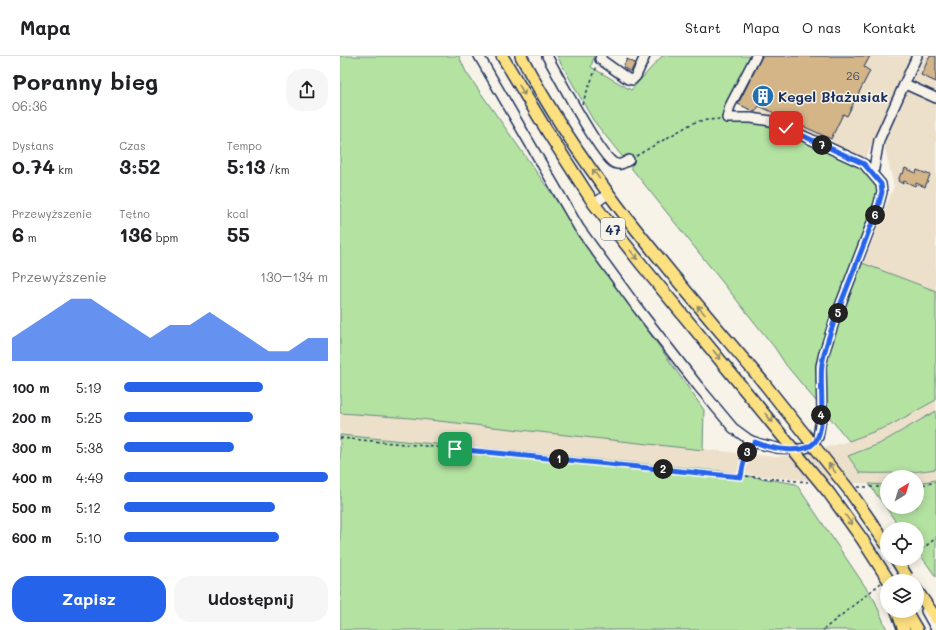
<!DOCTYPE html>
<html lang="pl">
<head>
<meta charset="utf-8">
<style>
	:root { --surface:#fff; --page:#f6f6f6; --text:#202124; --muted:#757577; --line:#e0e0e0; --accent:#2563eb }
	body { margin:0; font-family:Mali,sans-serif; background:var(--page); color:var(--text); height:100vh; display:flex; flex-direction:column; font-size:15px; white-space:nowrap }
	* { box-sizing:border-box; margin:0 }
	p { font-size:13px; color:var(--muted) }
	.icon { flex:none; width:22px; height:22px; fill:none; stroke:currentColor; stroke-width:2; stroke-linecap:round; stroke-linejoin:round }
	.map { position:relative; flex:1; overflow:hidden }
	.sheet { display:flex; flex-direction:column; background:var(--surface); width:340px }
	.sheet>* { flex:none }
	.needle { width:26px; rotate:38deg }
	.controls { position:absolute; left:540px; top:414px; display:grid; gap:8px }
	.controls a { display:grid; place-items:center; width:44px; height:44px; border-radius:50%; background:var(--surface); box-shadow:0 2px 10px #0003; font-size:20px }
	.pin { position:absolute; display:grid; place-items:center; width:34px; height:34px; color:#fff; margin:-17px; border-radius:8px; box-shadow:0 2px 6px #0006 }
	.km { position:absolute; width:20px; height:20px; margin:-10px; border-radius:50%; background:#222; color:#fff; font-size:11px; line-height:20px; text-align:center }
	.round { display:grid; place-items:center; flex:none; width:42px; height:42px; border-radius:16px; background:var(--page) }
	.summary { display:flex; align-items:center; justify-content:space-between; height:68px; padding:0 12px }
	h1 { font-size:22px; font-weight:800; line-height:30px }
	.stats { display:grid; grid-template-columns:repeat(3,1fr); gap:6px; height:68px; padding:4px 12px }
	.stats div { display:grid; align-content:center }
	.stats b { font-size:20px; font-weight:800 }
	.stats small { font-size:11px; font-weight:400 }
	.stats p { font-size:11px }
	.chart { height:112px; padding:8px 12px }
	.chart p { display:flex; justify-content:space-between }
	.chart svg { width:100%; height:72px; margin-top:4px; fill:var(--accent); opacity:.7 }
	.cta { display:flex; gap:8px; margin-top:auto; padding:8px 12px }
	.cta a { flex:1; height:46px; border-radius:16px; background:var(--accent); color:#fff; font-size:16px; font-weight:800; line-height:46px; text-align:center }
	.cta a+a { background:var(--page); color:var(--text) }
	ul { padding:0 12px; list-style:none; font-size:13px }
	li { display:grid; grid-template-columns:64px 48px 1fr; align-items:center; height:30px }
	li i { height:10px; border-radius:5px; background:var(--accent) }
	header { display:flex; align-items:center; gap:24px; box-sizing:border-box; height:56px; padding:0 20px; background:var(--surface); border-bottom:1px solid var(--line) }
	header strong { font-size:19px }
	nav { display:flex; gap:22px; margin-inline-start:auto; font-size:14px }
	main { display:flex; flex:1; min-height:0 }
	.map>svg:first-child { display:block }
</style>
</head>
<body>
<header>
<strong>Mapa</strong>
<nav><a>Start</a><a>Mapa</a><a>O nas</a><a>Kontakt</a></nav>
</header>
<main>
<section class="sheet">
<div class="summary"><div><h1>Poranny bieg</h1><p>06:36</p></div><a class="round"><svg class="icon" aria-label="share" viewBox="0 0 24 24"><path d="M12 15V3M7 8l5-5 5 5M5 13v7h14v-7"/></svg></a></div>
<div class="stats">
<div><p>Dystans</p><b>0.74<small> km</small></b></div>
<div><p>Czas</p><b>3:52</b></div>
<div><p>Tempo</p><b>5:13<small> /km</small></b></div>
</div>
<div class="stats">
<div><p>Przewyższenie</p><b>6<small> m</small></b></div>
<div><p>Tętno</p><b>136<small> bpm</small></b></div>
<div><p>kcal</p><b>55</b></div>
</div>
<div class="chart"><p><span>Przewyższenie</span>130–134 m</p>
<svg viewBox="0 0 160 44" preserveAspectRatio="none"><path d="M0 44V30L10 22L20 14L30 6L40 6L50 14L60 22L70 30L80 22L90 22L100 14L110 22L120 30L130 38L140 38L150 30L160 30V44z"/></svg>
</div>
<ul>
<li><b>100 m</b>5:19<i style="width:68%"></i></li>
<li><b>200 m</b>5:25<i style="width:63%"></i></li>
<li><b>300 m</b>5:38<i style="width:54%"></i></li>
<li><b>400 m</b>4:49<i style="width:100%"></i></li>
<li><b>500 m</b>5:12<i style="width:74%"></i></li>
<li><b>600 m</b>5:10<i style="width:76%"></i></li>
</ul>
<div class="cta"><a>Zapisz</a><a>Udostępnij</a></div>
</section>
<div class="map">
<svg width="596" height="574" viewBox="0 0 596 574">
	<rect width="100%" height="100%" fill="#f7f3e8"/>
	<filter id="ink" filterUnits="userSpaceOnUse"><feTurbulence type="fractalNoise" baseFrequency=".025" numOctaves="2"/><feDisplacementMap in="SourceGraphic" scale="8" xChannelSelector="R" yChannelSelector="G"/><feConvolveMatrix kernelMatrix="1 2 1 2 8 2 1 2 1" color-interpolation-filters="sRGB"/></filter>
	<g filter="url(#ink)">
		<path fill="#ece0cb" d="M418 0H573L524 105 394 47Z
			M584 0H596V235L523 208 554 130 544 88 553 63Z
			M596 344V355L539 388 508 400 520 417 544 418 572 417 596 413V424L577 427V421H547V429L465 424 0 379V357L71 362 436 401 468 397 509 385 549 370Z"/>
		<path fill="#b4e2a1" stroke="#688880" d="M0 0H119L126 16 364 354 363 394 71 362 0 357Z
			M217 0H254L251 11 291 34 322 0H414L383 55V66L430 68 524 112 538 131 535 148 514 204 596 235V344L549 370 509 385 446 309 435 292 253 64Z
			M596 355V413C571 417 546 418 520 417L508 400 539 388Z
			M0 379 379 415 456 428 535 545 547 574H0Z
			M596 424V521L577 494V473H561L529 428 547 429V451H577V427Z"/>
		<path fill="#d4b588" stroke="#1b2f5e" d="M422 0H530L524 11 530 15 507 60 503 58 491 83 419 50 415 56 398 48Z
			M590 0H596V26L581 19Z
			M287 3 295 7 291 16 283 11Z
			M565 112 576 117 577 114 590 119 585 131 576 127 575 130 564 125 563 128 558 125 561 117 563 118Z"/>
		<g fill="none" stroke-linecap="round" stroke-linejoin="round">
			<g stroke="#1b2f5e" stroke-width="12">
				<path id="minor" d="M139 0 239 172 299 254 358 330 393 372 408 383 416 387 437 392 462 393 471 390 478 381 482 356 481 310 484 297 495 263 538 151 542 136 541 128 524 108 520 106 431 65 411 62H387L390 50 416 0
					M207 0C217 18 260 100 274 107 280 110 284 107 289 104
					M261 0 260 3 288 23 292 24 296 20 305 0
					M565 28 596 42
					M533 118 539 84 577 0
					M254 148 269 137
					M405 400 410 391 415 386
					M586 555 596 573"/>
			</g>
			<g stroke="#1b2f5e" stroke-width="14">
				<path id="major" d="M162 0 207 75 254 148 302 209 403 332
					M181 0C244 121 336 223 423 326
					M577 535 596 562
					M557 555 564 574
					M566 555 577 574"/>
			</g>
			<path stroke="#1b2f5e" stroke-width="1.5" stroke-dasharray="3 3" stroke-linecap="butt" d="M242 48 257 10
				M296 100 351 68 358 65 380 63
				M0 382 468 426
				M401 420 403 408
				M577 430 596 426
				M518 431H547
				M577 497 596 482
				M483 574 541 527"/>
			<use href="#minor" stroke="#f7f3e8" stroke-width="9"/>
			<use href="#major" stroke="#fde080" stroke-width="11"/>
			<g stroke="#1b2f5e" stroke-width="14" stroke-linecap="butt">
				<path id="major-bridge" d="M423 326 509 434 547 489
					M403 332 489 437 522 483 549 525
					M556 503 567 521"/>
			</g>
			<use href="#major-bridge" stroke="#fde080" stroke-width="11"/>
		</g>
		<defs><path id="oneway-shaft" d="M-6 0H5M1.5-3L5.5 0L1.5 3" fill="none" stroke-width="1.6" stroke-linecap="round" stroke-linejoin="round"/></defs>
		<g stroke="#8c886f">
			<use href="#oneway-shaft" transform="translate(182 34) rotate(60)"/>
			<use href="#oneway-shaft" transform="translate(256 118) rotate(-126)"/>
			<use href="#oneway-shaft" transform="translate(294 199) rotate(51)"/>
			<use href="#oneway-shaft" transform="translate(361 254) rotate(-131)"/>
			<use href="#oneway-shaft" transform="translate(377 299) rotate(51)"/>
			<use href="#oneway-shaft" transform="translate(429 362) rotate(50)"/>
			<use href="#oneway-shaft" transform="translate(492 412) rotate(-128)"/>
			<use href="#oneway-shaft" transform="translate(509 464) rotate(55)"/>
		</g>
	</g>
	<g fill="none" stroke-linecap="round" stroke-linejoin="round" filter="url(#ink)">
		<g stroke="#fff" stroke-width="8">
			<path id="route" d="M115 393 401 421C403 408 405 396 415 386 429 392 463 400 475 386 487 371 479 327 482 308 486 285 495 263 503 242 515 211 527 181 538 151L542 136 541 128 524 108 520 106 446 72"/>
		</g>
		<use href="#route" stroke="#2563eb" stroke-width="5"/>
	</g>
	<defs>
		<g id="building-disc" transform="scale(1.15)"><circle r="9.5" fill="#1f6fb2" stroke="#f7f3e8"/><path d="M-4-6H4V6H1V3H-1V6H-4ZM-2.5-4.3h1.7v1.8h-1.7ZM.8-4.3h1.7v1.8H.8ZM-2.5-1h1.7V.8h-1.7ZM.8-1h1.7V.8H.8Z" fill="#fff"/></g>
	</defs>
	<g fill-rule="evenodd">
		<use href="#building-disc" x="423" y="40"/>
	</g>
	<g text-anchor="middle" dominant-baseline="central" stroke-width="3" stroke-linejoin="round" paint-order="stroke">
		<g font-size="12" fill="#495068">
			<text x="513" y="19">26</text>
		</g>
		<rect fill="#f7f3e8" stroke="#5d6a87" stroke-width="1" x="261" y="162" width="24" height="22" rx="3"/>
		<g font-size="13" font-weight="bold" fill="#1b2f5e">
			<text x="273" y="173">47</text>
		</g>
		<g font-size="14" font-weight="bold" fill="#1b2f5e" stroke="#f7f3e8" text-anchor="start">
			<text x="438" y="40">Kegel Błażusiak</text>
		</g>
	</g>
</svg>
<div class="controls">
<a><svg class="needle" viewBox="-14 -14 28 28"><path d="M0-13l5 13h-10z" fill="#e53935"/><path d="M0 13l5-13h-10z" fill="#757577"/></svg></a>
<a><svg class="icon" aria-label="locate" viewBox="0 0 24 24"><circle cx="12" cy="12" r="6"/><path d="M12 2v4M12 18v4M2 12h4M18 12h4"/></svg></a>
<a><svg class="icon" aria-label="layers" viewBox="0 0 24 24"><path d="M12 4l9 5-9 5-9-5zM3 14l9 5 9-5"/></svg></a>
</div>
<div class="pin" style="left:115px;top:393px;background:#1e9e55"><svg class="icon" aria-label="arrive" viewBox="0 0 24 24"><path d="M6 21V4h12l-3 4 3 4H6"/></svg></div>
<div class="pin" style="left:446px;top:72px;background:#d93025"><svg class="icon" aria-label="check" viewBox="0 0 24 24"><path d="M5 12l5 5 9-10"/></svg></div>
<b class="km" style="left:219px;top:403px">1</b>
<b class="km" style="left:323px;top:413px">2</b>
<b class="km" style="left:407px;top:396px">3</b>
<b class="km" style="left:481px;top:359px">4</b>
<b class="km" style="left:498px;top:257px">5</b>
<b class="km" style="left:535px;top:159px">6</b>
<b class="km" style="left:482px;top:89px">7</b>
</div>
</main>
</body>
</html>
